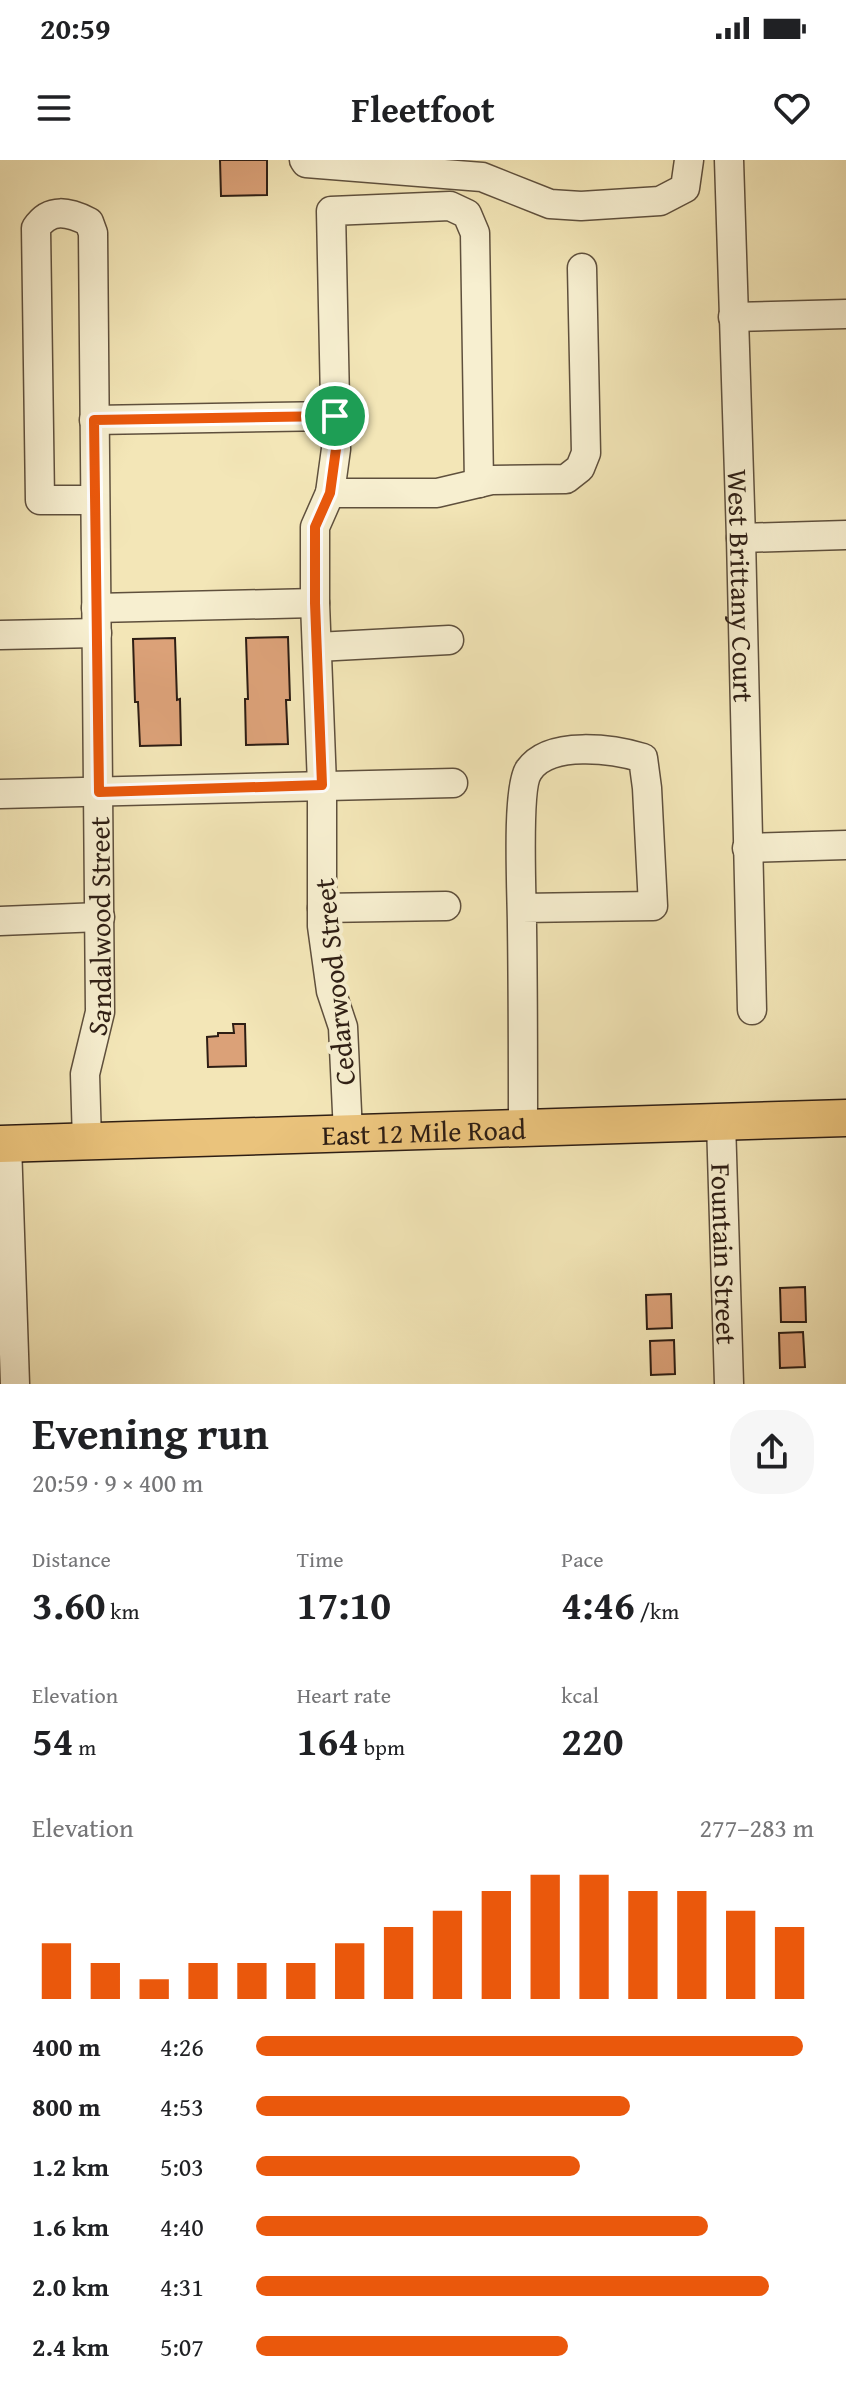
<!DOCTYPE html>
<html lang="en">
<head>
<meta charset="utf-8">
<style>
	:root { --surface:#fff; --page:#f6f6f6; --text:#202124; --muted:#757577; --accent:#ea580c }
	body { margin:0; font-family:"Gentium Book Plus",serif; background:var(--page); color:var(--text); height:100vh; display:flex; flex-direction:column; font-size:30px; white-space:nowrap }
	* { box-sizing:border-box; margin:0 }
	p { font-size:26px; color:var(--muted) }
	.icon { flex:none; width:44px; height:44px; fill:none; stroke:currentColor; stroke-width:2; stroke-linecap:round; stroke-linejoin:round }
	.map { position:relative; height:1224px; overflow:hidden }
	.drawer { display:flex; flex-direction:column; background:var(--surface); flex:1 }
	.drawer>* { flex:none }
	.pin { position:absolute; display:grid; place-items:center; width:68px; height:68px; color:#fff; margin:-34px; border:4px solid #fff; border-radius:50%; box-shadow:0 2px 8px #0007 }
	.round { display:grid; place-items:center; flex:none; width:84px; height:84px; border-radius:32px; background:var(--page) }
	.overview { display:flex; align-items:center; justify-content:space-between; height:136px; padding:0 32px }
	h1 { font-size:44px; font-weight:800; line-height:60px }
	.stats { display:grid; grid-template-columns:repeat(3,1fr); gap:12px; height:136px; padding:8px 32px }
	.stats div { display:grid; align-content:center }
	.stats b { font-size:40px; font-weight:800 }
	.stats small { font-size:22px; font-weight:400 }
	.stats p { font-size:22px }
	.chart { height:224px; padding:16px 32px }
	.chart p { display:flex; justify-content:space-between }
	.chart svg { width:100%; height:144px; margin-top:8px; stroke:var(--accent); stroke-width:6 }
	ul { padding:0 32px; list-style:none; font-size:26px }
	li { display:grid; grid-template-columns:128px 96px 1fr; align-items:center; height:60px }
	li i { height:20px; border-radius:10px; background:var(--accent) }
	.status { display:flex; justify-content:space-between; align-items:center; height:56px; padding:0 40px; background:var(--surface); direction:ltr }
	.status svg { height:22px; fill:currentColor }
	header { display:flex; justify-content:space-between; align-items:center; height:104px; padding:0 32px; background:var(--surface); font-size:36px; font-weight:800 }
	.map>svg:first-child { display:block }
</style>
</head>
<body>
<div class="status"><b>20:59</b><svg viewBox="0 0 49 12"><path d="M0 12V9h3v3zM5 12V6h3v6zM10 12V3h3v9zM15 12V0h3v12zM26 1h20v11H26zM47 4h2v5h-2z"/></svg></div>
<header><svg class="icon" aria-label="menu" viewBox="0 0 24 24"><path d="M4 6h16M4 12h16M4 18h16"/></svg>Fleetfoot<svg class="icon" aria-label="heart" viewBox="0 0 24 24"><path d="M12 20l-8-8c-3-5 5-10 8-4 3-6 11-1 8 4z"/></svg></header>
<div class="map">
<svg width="846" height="1224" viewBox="0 0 846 1224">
	<rect width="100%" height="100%" fill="#f3e6b7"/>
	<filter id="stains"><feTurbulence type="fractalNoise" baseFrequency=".0025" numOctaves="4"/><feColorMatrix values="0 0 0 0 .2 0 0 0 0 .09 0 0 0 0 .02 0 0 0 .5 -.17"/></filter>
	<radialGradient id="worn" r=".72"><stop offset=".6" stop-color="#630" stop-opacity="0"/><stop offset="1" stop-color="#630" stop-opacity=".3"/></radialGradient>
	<path fill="#dba178" stroke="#2e1e14" stroke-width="2" d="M220 0H267V35L221 36Z
		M288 477 290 540H286L288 584 246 585 245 539H248L246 478Z
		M175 478 177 540 180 539 181 585 140 586 138 542H135L133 479Z
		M233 864H245L246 906 208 907 207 877 218 876V873H234Z
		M805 1127 806 1162H781L780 1128Z
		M671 1134 672 1168 647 1169 646 1135Z
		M803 1172 805 1207 780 1208 779 1173Z
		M674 1180 675 1214 651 1215 650 1181Z"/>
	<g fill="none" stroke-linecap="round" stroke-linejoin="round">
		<g stroke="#5f503d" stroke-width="31">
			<g id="minor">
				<path d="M304 0 306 3 482 17 550 44 581 46 660 41 685 28 689 0"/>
				<path id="s1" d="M729 0 741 378 752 850"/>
				<path d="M733 157 846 154"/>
				<path d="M94 260 335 256"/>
				<path d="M330 333H437L492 320 566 319 580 308 586 293 582 108"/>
				<path d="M741 378 846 375"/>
				<path d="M96 448 315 443"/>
				<path d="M0 475 97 473"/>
				<path d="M317 487 449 480"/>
				<path d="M0 634 453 623"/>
				<path d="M747 688 846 685"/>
				<path d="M322 748 446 746"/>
				<path d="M522 748 653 746 647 628 643 598C613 589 550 580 529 610 516 627 522 739 522 767 523 834 523 900 523 967"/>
				<path d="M0 761 100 757"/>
				<path id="s2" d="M721 962 729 1224"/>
				<path d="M348 973 343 867 331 831 322 766V625L315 443V367L330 333 336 289 331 51 450 46 467 54 475 73 479 323"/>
				<path id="s3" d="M87 982 85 914 100 852 93 73 89 62C69 52 50 47 36 68L40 340H95"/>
				<path d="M7 984 15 1224"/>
			</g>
		</g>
		<g stroke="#2e1e14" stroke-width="39">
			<g id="major">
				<path id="s4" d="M0 984 846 958"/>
			</g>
		</g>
		<use href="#minor" stroke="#f7efd0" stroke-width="28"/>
		<use href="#major" stroke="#eac37c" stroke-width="36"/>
	</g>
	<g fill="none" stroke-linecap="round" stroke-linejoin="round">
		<g stroke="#fff" stroke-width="16">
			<path id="route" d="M335 256 336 289 330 333 315 367V443L322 625 99 632 94 260Z"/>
		</g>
		<use href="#route" stroke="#ea580c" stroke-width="10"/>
	</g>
	<g text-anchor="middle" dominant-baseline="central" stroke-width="8" stroke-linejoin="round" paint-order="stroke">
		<g font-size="28" fill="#2e1e14" stroke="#f7efd0">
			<text stroke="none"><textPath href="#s1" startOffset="426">West Brittany Court</textPath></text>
			<text stroke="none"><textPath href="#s3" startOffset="218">Sandalwood Street</textPath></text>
			<text transform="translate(334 822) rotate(-96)">Cedarwood Street</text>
			<text stroke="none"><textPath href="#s4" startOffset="424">East 12 Mile Road</textPath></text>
			<text stroke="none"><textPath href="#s2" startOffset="132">Fountain Street</textPath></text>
		</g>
	</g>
	<rect width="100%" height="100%" filter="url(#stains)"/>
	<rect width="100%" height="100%" fill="url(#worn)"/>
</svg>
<div class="pin" style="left:335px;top:256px;background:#1e9e55"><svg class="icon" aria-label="arrive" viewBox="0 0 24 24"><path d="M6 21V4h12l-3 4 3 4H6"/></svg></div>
</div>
<section class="drawer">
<div class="overview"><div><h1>Evening run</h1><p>20:59 · 9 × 400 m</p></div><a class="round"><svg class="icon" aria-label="share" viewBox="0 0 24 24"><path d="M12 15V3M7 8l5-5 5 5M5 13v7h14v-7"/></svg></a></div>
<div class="stats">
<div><p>Distance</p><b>3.60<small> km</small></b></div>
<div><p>Time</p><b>17:10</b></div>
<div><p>Pace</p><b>4:46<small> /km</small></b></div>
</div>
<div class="stats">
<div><p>Elevation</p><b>54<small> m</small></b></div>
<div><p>Heart rate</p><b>164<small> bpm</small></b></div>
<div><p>kcal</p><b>220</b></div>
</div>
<div class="chart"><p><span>Elevation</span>277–283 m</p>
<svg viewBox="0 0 160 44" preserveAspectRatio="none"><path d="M5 44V27M15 44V33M25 44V38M35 44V33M45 44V33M55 44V33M65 44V27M75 44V22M85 44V17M95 44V11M105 44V6M115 44V6M125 44V11M135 44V11M145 44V17M155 44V22"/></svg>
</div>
<ul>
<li><b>400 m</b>4:26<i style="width:98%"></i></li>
<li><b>800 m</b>4:53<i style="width:67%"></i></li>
<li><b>1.2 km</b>5:03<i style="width:58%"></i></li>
<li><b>1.6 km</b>4:40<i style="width:81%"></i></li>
<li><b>2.0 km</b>4:31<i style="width:92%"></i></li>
<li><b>2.4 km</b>5:07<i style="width:56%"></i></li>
</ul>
</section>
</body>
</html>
